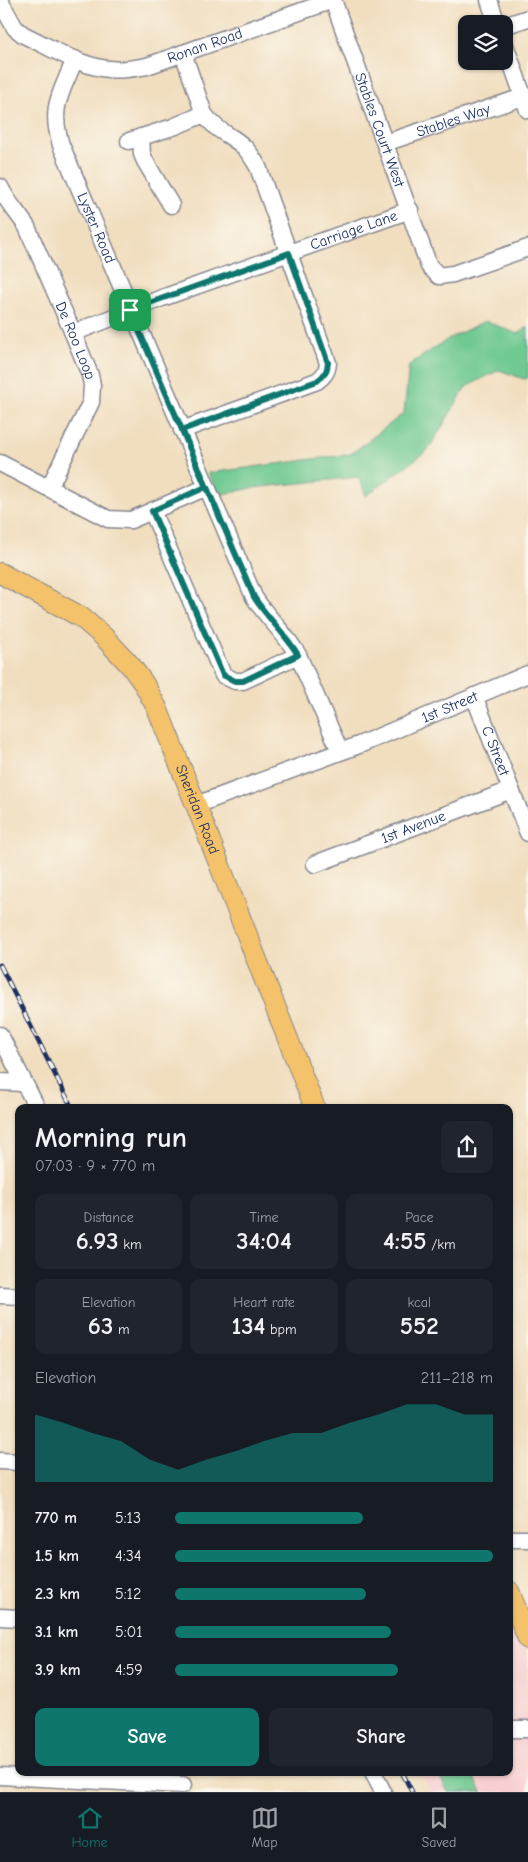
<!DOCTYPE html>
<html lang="en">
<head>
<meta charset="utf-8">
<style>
	:root { --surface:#171b24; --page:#20242c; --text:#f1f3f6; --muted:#9ea1a6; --line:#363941; --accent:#0f766e }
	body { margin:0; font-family:"Comic Neue",sans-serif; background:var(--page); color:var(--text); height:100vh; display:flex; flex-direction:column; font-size:19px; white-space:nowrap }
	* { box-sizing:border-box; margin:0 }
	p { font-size:16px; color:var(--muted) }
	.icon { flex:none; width:28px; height:28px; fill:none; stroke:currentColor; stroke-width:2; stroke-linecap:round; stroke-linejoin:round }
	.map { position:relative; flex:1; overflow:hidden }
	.details { position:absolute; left:15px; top:1104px; width:498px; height:672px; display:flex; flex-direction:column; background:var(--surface); border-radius:10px; box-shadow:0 1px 4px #0004 }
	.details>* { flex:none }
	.fabs { position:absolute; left:458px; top:15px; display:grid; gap:10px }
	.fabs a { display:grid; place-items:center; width:55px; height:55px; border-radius:10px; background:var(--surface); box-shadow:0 1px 4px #0004; font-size:25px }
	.pin { position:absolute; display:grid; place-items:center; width:42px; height:42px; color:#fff; margin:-21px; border-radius:10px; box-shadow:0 2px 8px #0006 }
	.round { display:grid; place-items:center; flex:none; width:52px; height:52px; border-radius:10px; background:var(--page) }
	.summary { display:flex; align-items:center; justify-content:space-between; height:85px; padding:0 20px }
	h1 { font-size:28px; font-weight:600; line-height:38px }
	.metrics { display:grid; grid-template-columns:repeat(3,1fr); gap:8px; height:85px; padding:5px 20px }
	.metrics div { display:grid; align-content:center; border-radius:10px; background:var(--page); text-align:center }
	.metrics b { font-size:25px; font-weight:600 }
	.metrics small { font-size:14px; font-weight:400 }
	.metrics p { font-size:14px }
	.chart { height:140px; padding:10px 20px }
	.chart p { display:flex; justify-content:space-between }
	.chart svg { width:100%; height:90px; margin-top:5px; fill:var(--accent); opacity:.7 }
	.button { display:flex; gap:10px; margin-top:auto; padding:10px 20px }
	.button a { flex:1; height:58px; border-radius:10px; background:var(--accent); color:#fff; font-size:20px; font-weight:600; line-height:58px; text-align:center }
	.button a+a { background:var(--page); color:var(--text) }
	ul { padding:0 20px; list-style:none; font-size:16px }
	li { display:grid; grid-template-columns:80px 60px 1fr; align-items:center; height:38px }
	li i { height:12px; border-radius:6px; background:var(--accent) }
	.menu { display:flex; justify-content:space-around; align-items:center; height:70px; border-top:1px solid var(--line); background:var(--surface); font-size:14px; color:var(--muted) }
	.menu a { display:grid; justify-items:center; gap:2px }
	.menu .selected { color:var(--accent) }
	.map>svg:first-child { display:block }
</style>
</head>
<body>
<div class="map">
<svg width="528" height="1792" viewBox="0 0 528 1792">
	<rect width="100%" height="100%" fill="#fbf7ec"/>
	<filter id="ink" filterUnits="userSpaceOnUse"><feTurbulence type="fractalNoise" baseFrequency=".02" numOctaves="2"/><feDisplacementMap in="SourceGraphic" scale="10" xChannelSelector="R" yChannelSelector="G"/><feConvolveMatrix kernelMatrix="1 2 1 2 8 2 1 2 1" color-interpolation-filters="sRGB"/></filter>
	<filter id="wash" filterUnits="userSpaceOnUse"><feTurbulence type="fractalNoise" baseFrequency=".0096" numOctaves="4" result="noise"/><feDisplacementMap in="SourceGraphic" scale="20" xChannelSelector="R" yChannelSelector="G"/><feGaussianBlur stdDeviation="1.12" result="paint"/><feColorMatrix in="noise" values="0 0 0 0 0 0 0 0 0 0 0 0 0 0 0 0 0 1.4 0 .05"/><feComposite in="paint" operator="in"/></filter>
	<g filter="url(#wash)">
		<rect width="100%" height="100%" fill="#f1debf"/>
		<path fill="#f7cfd1" d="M509 1605 528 1606V1792H430L420 1773 509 1772Z"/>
		<path fill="#6fc991" stroke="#457c78" d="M485 321 518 334 528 327V378L524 379 499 370 466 387 428 450 366 496 359 477 252 488 219 495 208 473 351 454 404 413 409 365 448 339Z
			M438 1773H472L482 1792H448Z"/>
	</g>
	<g filter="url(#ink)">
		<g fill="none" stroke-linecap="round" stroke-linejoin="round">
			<g stroke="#86868e" stroke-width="19">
				<g id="minor">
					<path id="s1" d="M333 0 429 266 439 276 453 274 528 248"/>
					<path d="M489 0 497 24"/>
					<path id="s2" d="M0 1 15 28 24 35C50 47 79 66 108 69 121 71 134 68 147 66L333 0"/>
					<path d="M504 26 528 18"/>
					<path d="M504 42 528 110"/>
					<path id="s3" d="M75 59C61 94 49 107 61 145L254 597C267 618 286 634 298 655L340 751"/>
					<path d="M141 137 142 154 145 161 171 205"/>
					<path d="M129 141 173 127 204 114"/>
					<path id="s4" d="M385 143 523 97"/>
					<path id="s5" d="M0 187C7 202 18 213 27 227L73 333 90 375 92 385 91 402 49 488"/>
					<path id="s6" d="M73 333 162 298 410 210"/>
					<path d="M182 430 317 381C324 376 327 372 328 363L258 167C254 160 250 153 244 147 230 134 217 132 204 114L183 53"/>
					<path d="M0 463 108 519 131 520 207 487"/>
					<path d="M152 511 223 675 235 681H243L298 655"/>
					<path id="s7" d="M474 696 528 833"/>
					<path id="s8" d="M196 805 359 745 528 674"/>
					<path id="s9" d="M315 864 511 790"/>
					<path d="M0 1035 37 1108"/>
					<path d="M0 1082 24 1083"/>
					<path d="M0 1295 19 1296"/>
					<path d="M0 1461 19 1462"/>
					<path d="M509 1539H528"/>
					<path d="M0 1617 19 1618"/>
					<path d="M509 1729H528"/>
					<path d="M373 1772 383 1792"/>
					<path d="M0 1776 183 1785"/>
				</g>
			</g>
			<g stroke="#86868e" stroke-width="22">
				<g id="major">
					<path id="s10" d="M0 573 81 617 104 637 131 666 144 684 157 708 196 805 315 1108"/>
					<path d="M509 1591 528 1639"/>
				</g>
			</g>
			<use href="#minor" stroke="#fff" stroke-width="16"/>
			<use href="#major" stroke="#f4c26a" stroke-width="20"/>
			<g stroke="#1b2f5e" stroke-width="5">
				<path id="rail" d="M0 965 72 1108
					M402 1772 412 1792"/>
			</g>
			<use href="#rail" stroke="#fbf7ec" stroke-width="3" stroke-dasharray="9" stroke-linecap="butt"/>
		</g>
	</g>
	<g fill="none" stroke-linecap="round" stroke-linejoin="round" filter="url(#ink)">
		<g stroke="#fff" stroke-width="10">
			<path id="route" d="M130 310C172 406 213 501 254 597 267 618 286 634 298 655L243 681H235L223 675 152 511 206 487 182 430 317 381C324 376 327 372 328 363L289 253 130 310"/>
		</g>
		<use href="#route" stroke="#0f766e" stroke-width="6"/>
	</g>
	<g text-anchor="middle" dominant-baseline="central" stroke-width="4" stroke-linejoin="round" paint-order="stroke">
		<g font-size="15" fill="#1b2f5e" stroke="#fbf7ec">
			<text stroke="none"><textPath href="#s2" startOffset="234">Ronan Road</textPath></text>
			<text stroke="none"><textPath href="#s4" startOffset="72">Stables Way</textPath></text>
			<text stroke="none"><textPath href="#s1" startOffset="138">Stables Court West</textPath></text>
			<text stroke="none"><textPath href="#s3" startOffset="180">Lyster Road</textPath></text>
			<text stroke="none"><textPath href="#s6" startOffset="299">Carriage Lane</textPath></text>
			<text stroke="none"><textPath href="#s5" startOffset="172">De Roo Loop</textPath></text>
			<text stroke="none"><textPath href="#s8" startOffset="272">1st Street</textPath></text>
			<text stroke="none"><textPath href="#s7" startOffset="59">C Street</textPath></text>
			<text stroke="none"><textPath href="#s10" startOffset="321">Sheridan Road</textPath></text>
			<text stroke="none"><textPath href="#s9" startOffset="105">1st Avenue</textPath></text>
		</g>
	</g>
</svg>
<div class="fabs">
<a><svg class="icon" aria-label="layers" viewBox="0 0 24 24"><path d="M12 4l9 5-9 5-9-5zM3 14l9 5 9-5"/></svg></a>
</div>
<div class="pin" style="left:130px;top:310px;background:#1e9e55"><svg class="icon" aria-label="arrive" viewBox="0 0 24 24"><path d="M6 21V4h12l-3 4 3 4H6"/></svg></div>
<section class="details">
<div class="summary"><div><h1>Morning run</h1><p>07:03 · 9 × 770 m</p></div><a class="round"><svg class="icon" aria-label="share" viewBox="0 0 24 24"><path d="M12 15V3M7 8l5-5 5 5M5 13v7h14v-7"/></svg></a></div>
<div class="metrics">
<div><p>Distance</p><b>6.93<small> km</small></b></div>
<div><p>Time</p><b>34:04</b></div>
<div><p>Pace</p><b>4:55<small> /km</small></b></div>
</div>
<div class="metrics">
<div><p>Elevation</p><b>63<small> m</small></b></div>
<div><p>Heart rate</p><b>134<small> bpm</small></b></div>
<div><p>kcal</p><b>552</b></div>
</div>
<div class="chart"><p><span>Elevation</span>211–218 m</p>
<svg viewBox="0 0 160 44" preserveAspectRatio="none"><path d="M0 44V11L10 15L20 20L30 24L40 33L50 38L60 33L70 29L80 24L90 20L100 20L110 15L120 11L130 6L140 6L150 11L160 11V44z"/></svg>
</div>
<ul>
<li><b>770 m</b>5:13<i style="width:59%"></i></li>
<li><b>1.5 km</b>4:34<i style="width:100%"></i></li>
<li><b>2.3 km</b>5:12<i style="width:60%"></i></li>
<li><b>3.1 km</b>5:01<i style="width:68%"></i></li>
<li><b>3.9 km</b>4:59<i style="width:70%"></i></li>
</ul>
<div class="button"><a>Save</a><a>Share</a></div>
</section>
</div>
<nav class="menu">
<a class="selected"><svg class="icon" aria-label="home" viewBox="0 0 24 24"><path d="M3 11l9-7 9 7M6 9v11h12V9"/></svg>Home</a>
<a><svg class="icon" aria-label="map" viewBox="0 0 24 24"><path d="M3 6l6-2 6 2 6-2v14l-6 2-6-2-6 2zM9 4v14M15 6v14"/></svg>Map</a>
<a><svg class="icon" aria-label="saved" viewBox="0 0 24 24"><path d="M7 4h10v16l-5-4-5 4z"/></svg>Saved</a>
</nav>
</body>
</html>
